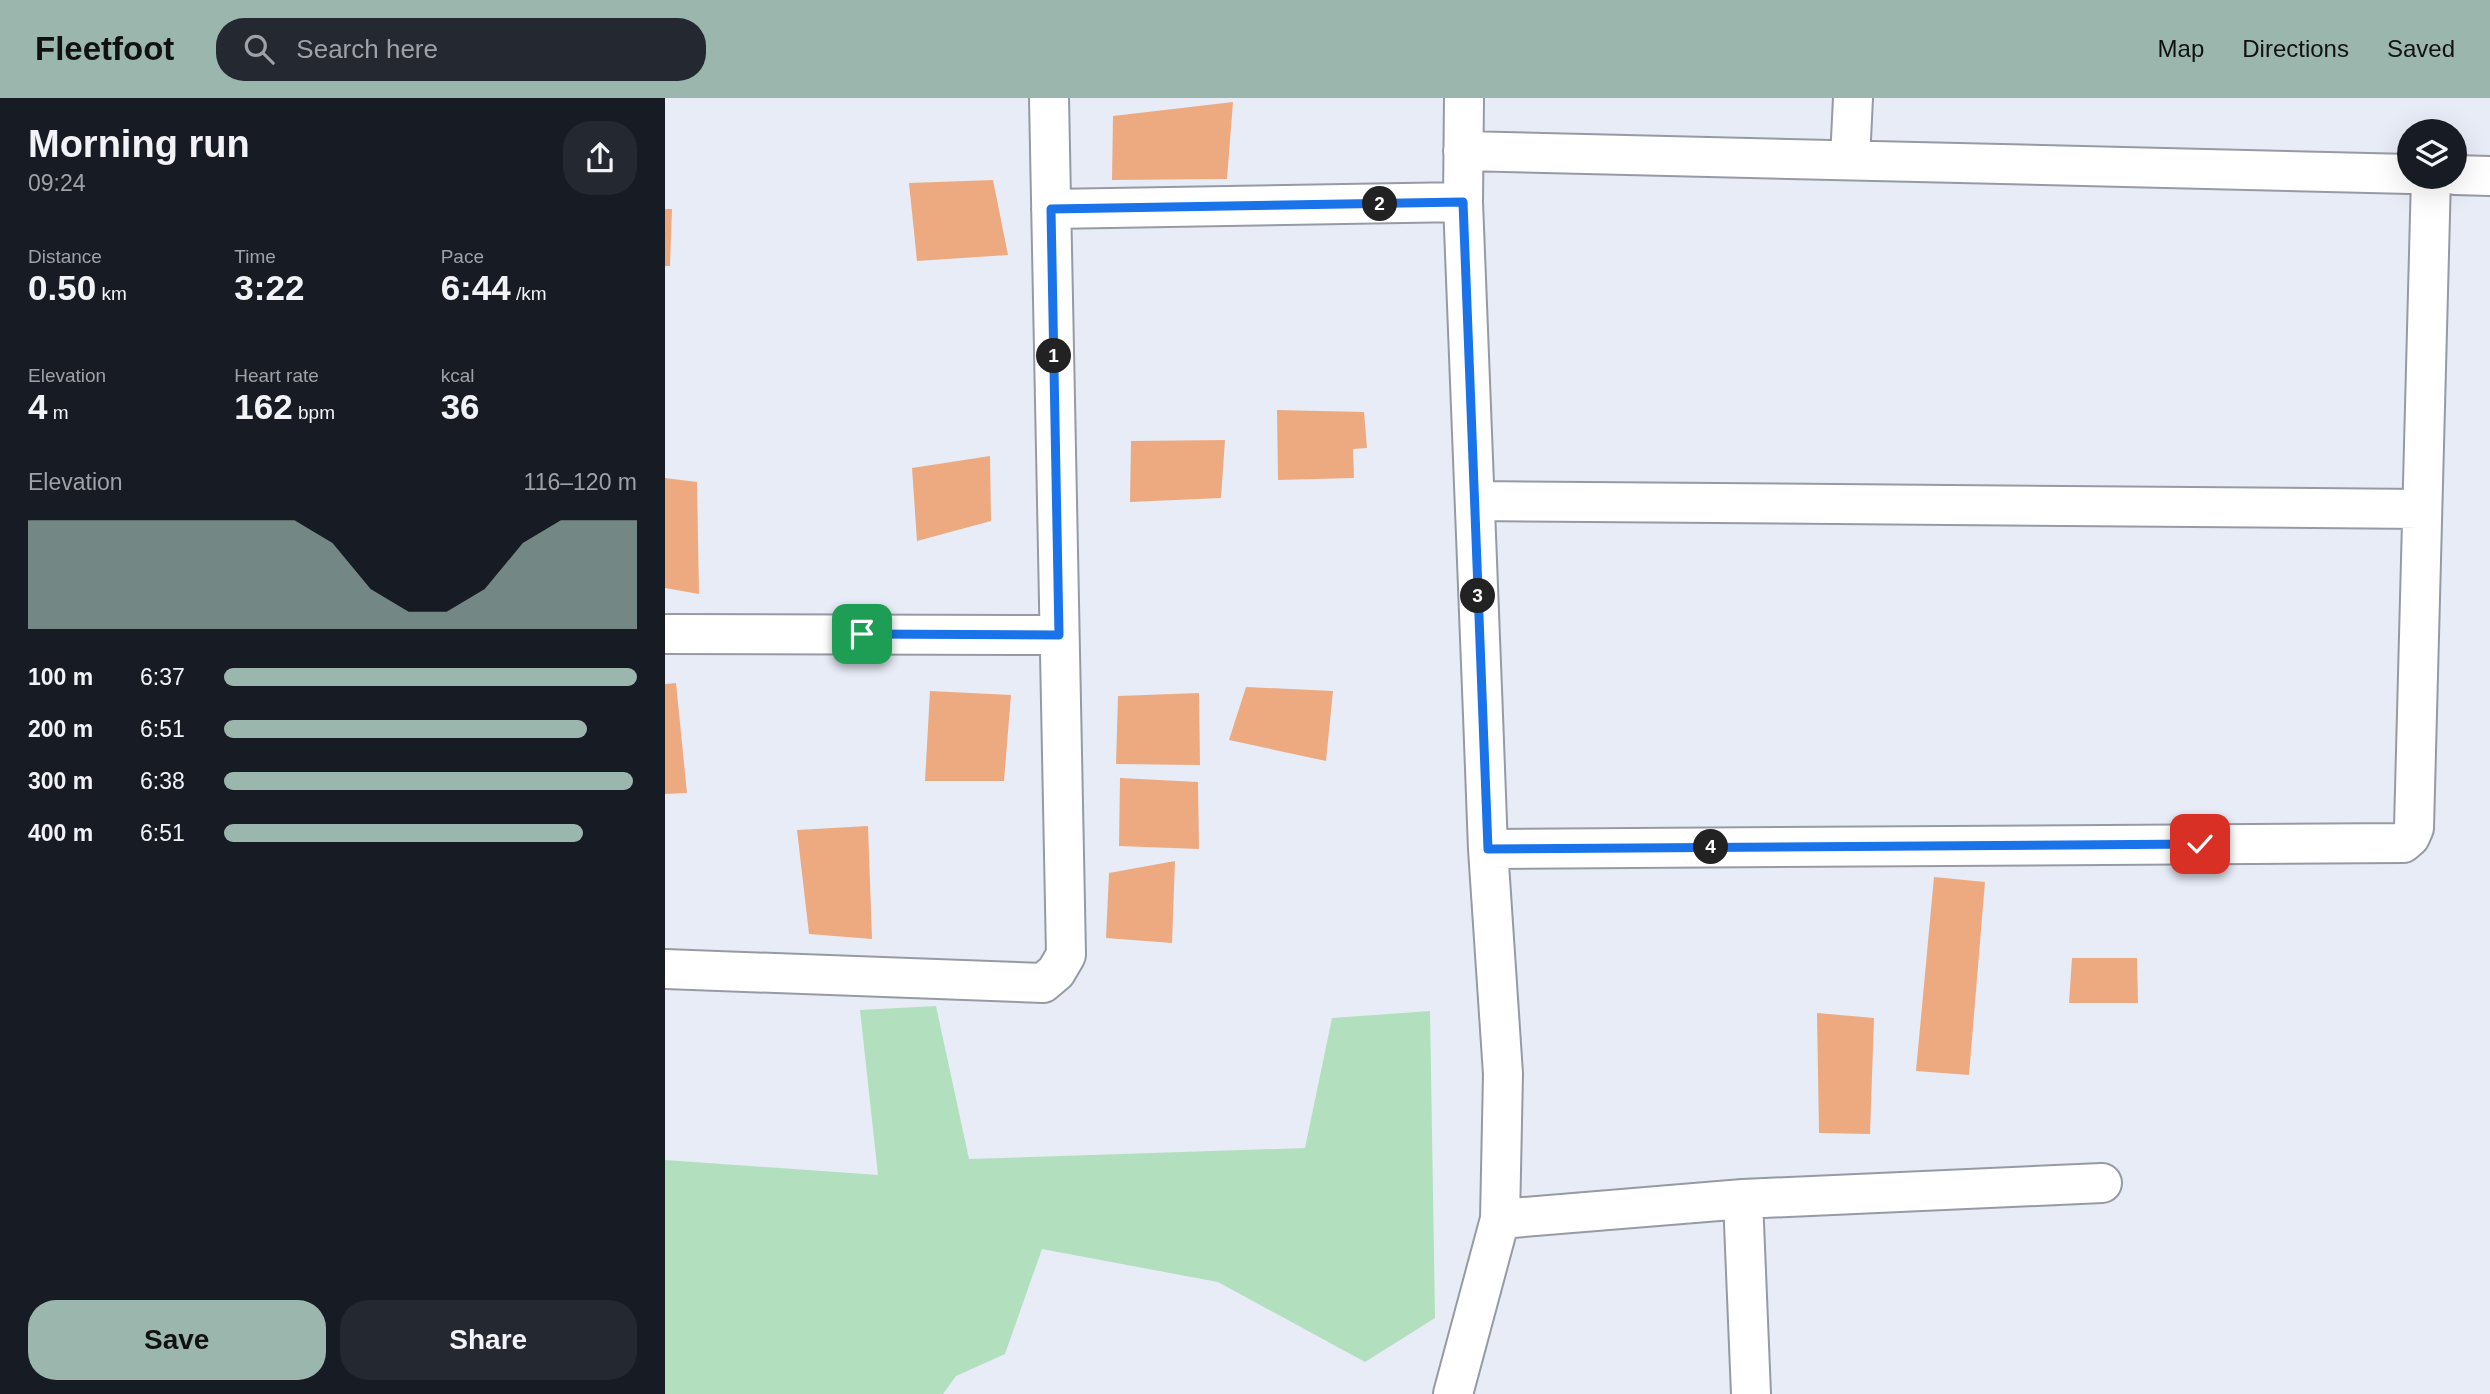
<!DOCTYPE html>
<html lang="en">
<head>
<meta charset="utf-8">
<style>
	:root { --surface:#171b24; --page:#242831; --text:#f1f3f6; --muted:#9ea1a6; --accent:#9bb6ad }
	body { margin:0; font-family:Arial,sans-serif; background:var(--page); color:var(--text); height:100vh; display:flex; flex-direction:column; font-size:26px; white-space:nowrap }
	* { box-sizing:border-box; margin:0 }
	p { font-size:23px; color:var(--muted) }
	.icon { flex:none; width:38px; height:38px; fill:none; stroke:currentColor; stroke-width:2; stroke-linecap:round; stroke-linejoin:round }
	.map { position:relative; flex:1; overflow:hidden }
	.drawer { display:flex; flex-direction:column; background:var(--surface); width:665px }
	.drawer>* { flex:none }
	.fabs { position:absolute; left:1732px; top:21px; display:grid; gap:14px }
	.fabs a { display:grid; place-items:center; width:70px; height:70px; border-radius:50%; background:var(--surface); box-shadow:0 7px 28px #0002; font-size:35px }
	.pin { position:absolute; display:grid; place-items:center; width:60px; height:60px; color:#fff; margin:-30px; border-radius:14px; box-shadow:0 4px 10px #0006 }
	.km { position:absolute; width:35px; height:35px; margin:-18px; border-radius:50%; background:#222; color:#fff; font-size:19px; line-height:35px; text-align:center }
	.round { display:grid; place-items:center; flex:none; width:74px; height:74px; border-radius:28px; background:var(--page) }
	.head { display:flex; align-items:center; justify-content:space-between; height:119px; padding:0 28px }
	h1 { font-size:38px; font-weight:700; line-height:52px }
	.metrics { display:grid; grid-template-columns:repeat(3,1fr); gap:10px; height:119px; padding:7px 28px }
	.metrics div { display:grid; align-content:center }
	.metrics b { font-size:35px; font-weight:700 }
	.metrics small { font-size:19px; font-weight:400 }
	.metrics p { font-size:19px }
	.chart { height:196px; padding:14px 28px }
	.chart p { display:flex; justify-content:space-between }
	.chart svg { width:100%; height:126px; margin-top:7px; fill:var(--accent); opacity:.7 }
	.cta { display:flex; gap:14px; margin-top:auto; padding:14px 28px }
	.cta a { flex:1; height:80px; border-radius:28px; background:var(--accent); color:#111; font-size:28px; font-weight:700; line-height:80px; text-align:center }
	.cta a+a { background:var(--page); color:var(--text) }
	ul { padding:0 28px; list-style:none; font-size:23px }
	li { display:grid; grid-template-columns:112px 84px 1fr; align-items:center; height:52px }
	li i { height:18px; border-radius:9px; background:var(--accent) }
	header { display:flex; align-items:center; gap:42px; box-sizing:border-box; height:98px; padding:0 35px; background:var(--accent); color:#111 }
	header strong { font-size:33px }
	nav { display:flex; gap:38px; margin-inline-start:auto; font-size:24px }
	.search { width:490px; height:63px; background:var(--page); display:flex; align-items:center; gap:18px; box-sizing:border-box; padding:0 24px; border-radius:28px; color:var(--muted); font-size:26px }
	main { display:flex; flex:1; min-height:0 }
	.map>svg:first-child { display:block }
</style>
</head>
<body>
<header>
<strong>Fleetfoot</strong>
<div class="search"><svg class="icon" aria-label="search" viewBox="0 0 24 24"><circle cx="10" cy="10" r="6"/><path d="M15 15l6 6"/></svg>Search here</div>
<nav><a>Map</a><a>Directions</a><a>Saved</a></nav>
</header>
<main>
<section class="drawer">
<div class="head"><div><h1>Morning run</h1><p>09:24</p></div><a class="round"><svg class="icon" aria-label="share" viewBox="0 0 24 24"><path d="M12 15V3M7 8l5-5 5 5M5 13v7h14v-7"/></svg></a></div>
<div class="metrics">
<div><p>Distance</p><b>0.50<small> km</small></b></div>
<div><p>Time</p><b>3:22</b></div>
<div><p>Pace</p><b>6:44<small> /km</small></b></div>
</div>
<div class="metrics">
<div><p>Elevation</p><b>4<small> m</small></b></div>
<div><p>Heart rate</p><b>162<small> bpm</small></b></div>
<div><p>kcal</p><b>36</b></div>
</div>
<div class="chart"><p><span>Elevation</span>116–120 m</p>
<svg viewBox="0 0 160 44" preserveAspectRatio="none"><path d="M0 44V6L10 6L20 6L30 6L40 6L50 6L60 6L70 6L80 14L90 30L100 38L110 38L120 30L130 14L140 6L150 6L160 6V44z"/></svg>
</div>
<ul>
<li><b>100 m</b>6:37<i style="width:100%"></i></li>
<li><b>200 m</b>6:51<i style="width:88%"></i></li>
<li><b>300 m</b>6:38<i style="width:99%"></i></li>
<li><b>400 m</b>6:51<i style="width:87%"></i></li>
</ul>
<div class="cta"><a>Save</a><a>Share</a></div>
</section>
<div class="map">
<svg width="1825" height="1296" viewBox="0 0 1825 1296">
	<rect width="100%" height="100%" fill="#e8ecf7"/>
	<path fill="#b2dfbd" d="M271 908 304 1061 640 1050 667 920 765 913 770 1220 700 1264 553 1184 377 1151 340 1256 291 1278 278 1296H0V1062L213 1077 195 912Z"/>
	<path fill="#edaa81" d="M568 4 562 81 447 82 448 18Z
		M328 82 343 157 252 163 244 85Z
		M0 111H7L5 168H0Z
		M612 312 699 314 702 350 688 351 689 380 613 382Z
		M560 342 556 400 465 404 466 343Z
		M325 358 326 423 252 443 247 370Z
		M0 380 32 384 34 496 0 490Z
		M11 585 22 695 0 696V586Z
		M581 589 668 593 661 663 564 642Z
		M265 593 346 597 339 683H260Z
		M534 595 535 667 451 666 453 598Z
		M455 680 533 684 534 751 454 748Z
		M203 728 207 841 144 836 132 732Z
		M510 763 507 845 441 840 444 775Z
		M1269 779 1320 784 1304 977 1251 973Z
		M1407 860H1472L1473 905H1404Z
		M1152 915 1209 920 1205 1036 1154 1035Z"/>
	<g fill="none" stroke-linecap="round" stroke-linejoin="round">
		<g stroke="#969aa4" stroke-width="42">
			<path id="minor" d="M798 53 1745 76
				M1185 62 1188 0
				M1790 77 1825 78
				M386 111 798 104
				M810 403 1757 411
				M0 536 394 537
				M823 751 1738 745 1745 739 1749 730 1766 79
				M0 871 378 885 391 874 401 857 384 0
				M1078 1101 1086 1296
				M835 1121 1078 1101 1437 1085
				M788 1296 835 1121 838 976 823 751 818 617 798 104 799 0"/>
		</g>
		<use href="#minor" stroke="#fff" stroke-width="38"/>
	</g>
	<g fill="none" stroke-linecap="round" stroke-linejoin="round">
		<g stroke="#fff" stroke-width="14">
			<path id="route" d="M197 536 394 537 386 111 798 104 823 751 1535 746"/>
		</g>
		<use href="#route" stroke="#1a73e8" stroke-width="9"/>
	</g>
</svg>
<div class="fabs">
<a><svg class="icon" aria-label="layers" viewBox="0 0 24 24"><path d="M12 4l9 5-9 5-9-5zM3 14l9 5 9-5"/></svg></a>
</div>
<div class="pin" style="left:197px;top:536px;background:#1e9e55"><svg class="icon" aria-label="arrive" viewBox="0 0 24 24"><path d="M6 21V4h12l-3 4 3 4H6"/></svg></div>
<div class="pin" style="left:1535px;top:746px;background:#d93025"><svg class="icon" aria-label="check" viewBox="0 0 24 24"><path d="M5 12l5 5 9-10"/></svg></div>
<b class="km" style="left:389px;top:258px">1</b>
<b class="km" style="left:715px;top:106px">2</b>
<b class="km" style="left:813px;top:498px">3</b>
<b class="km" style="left:1046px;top:749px">4</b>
</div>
</main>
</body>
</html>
